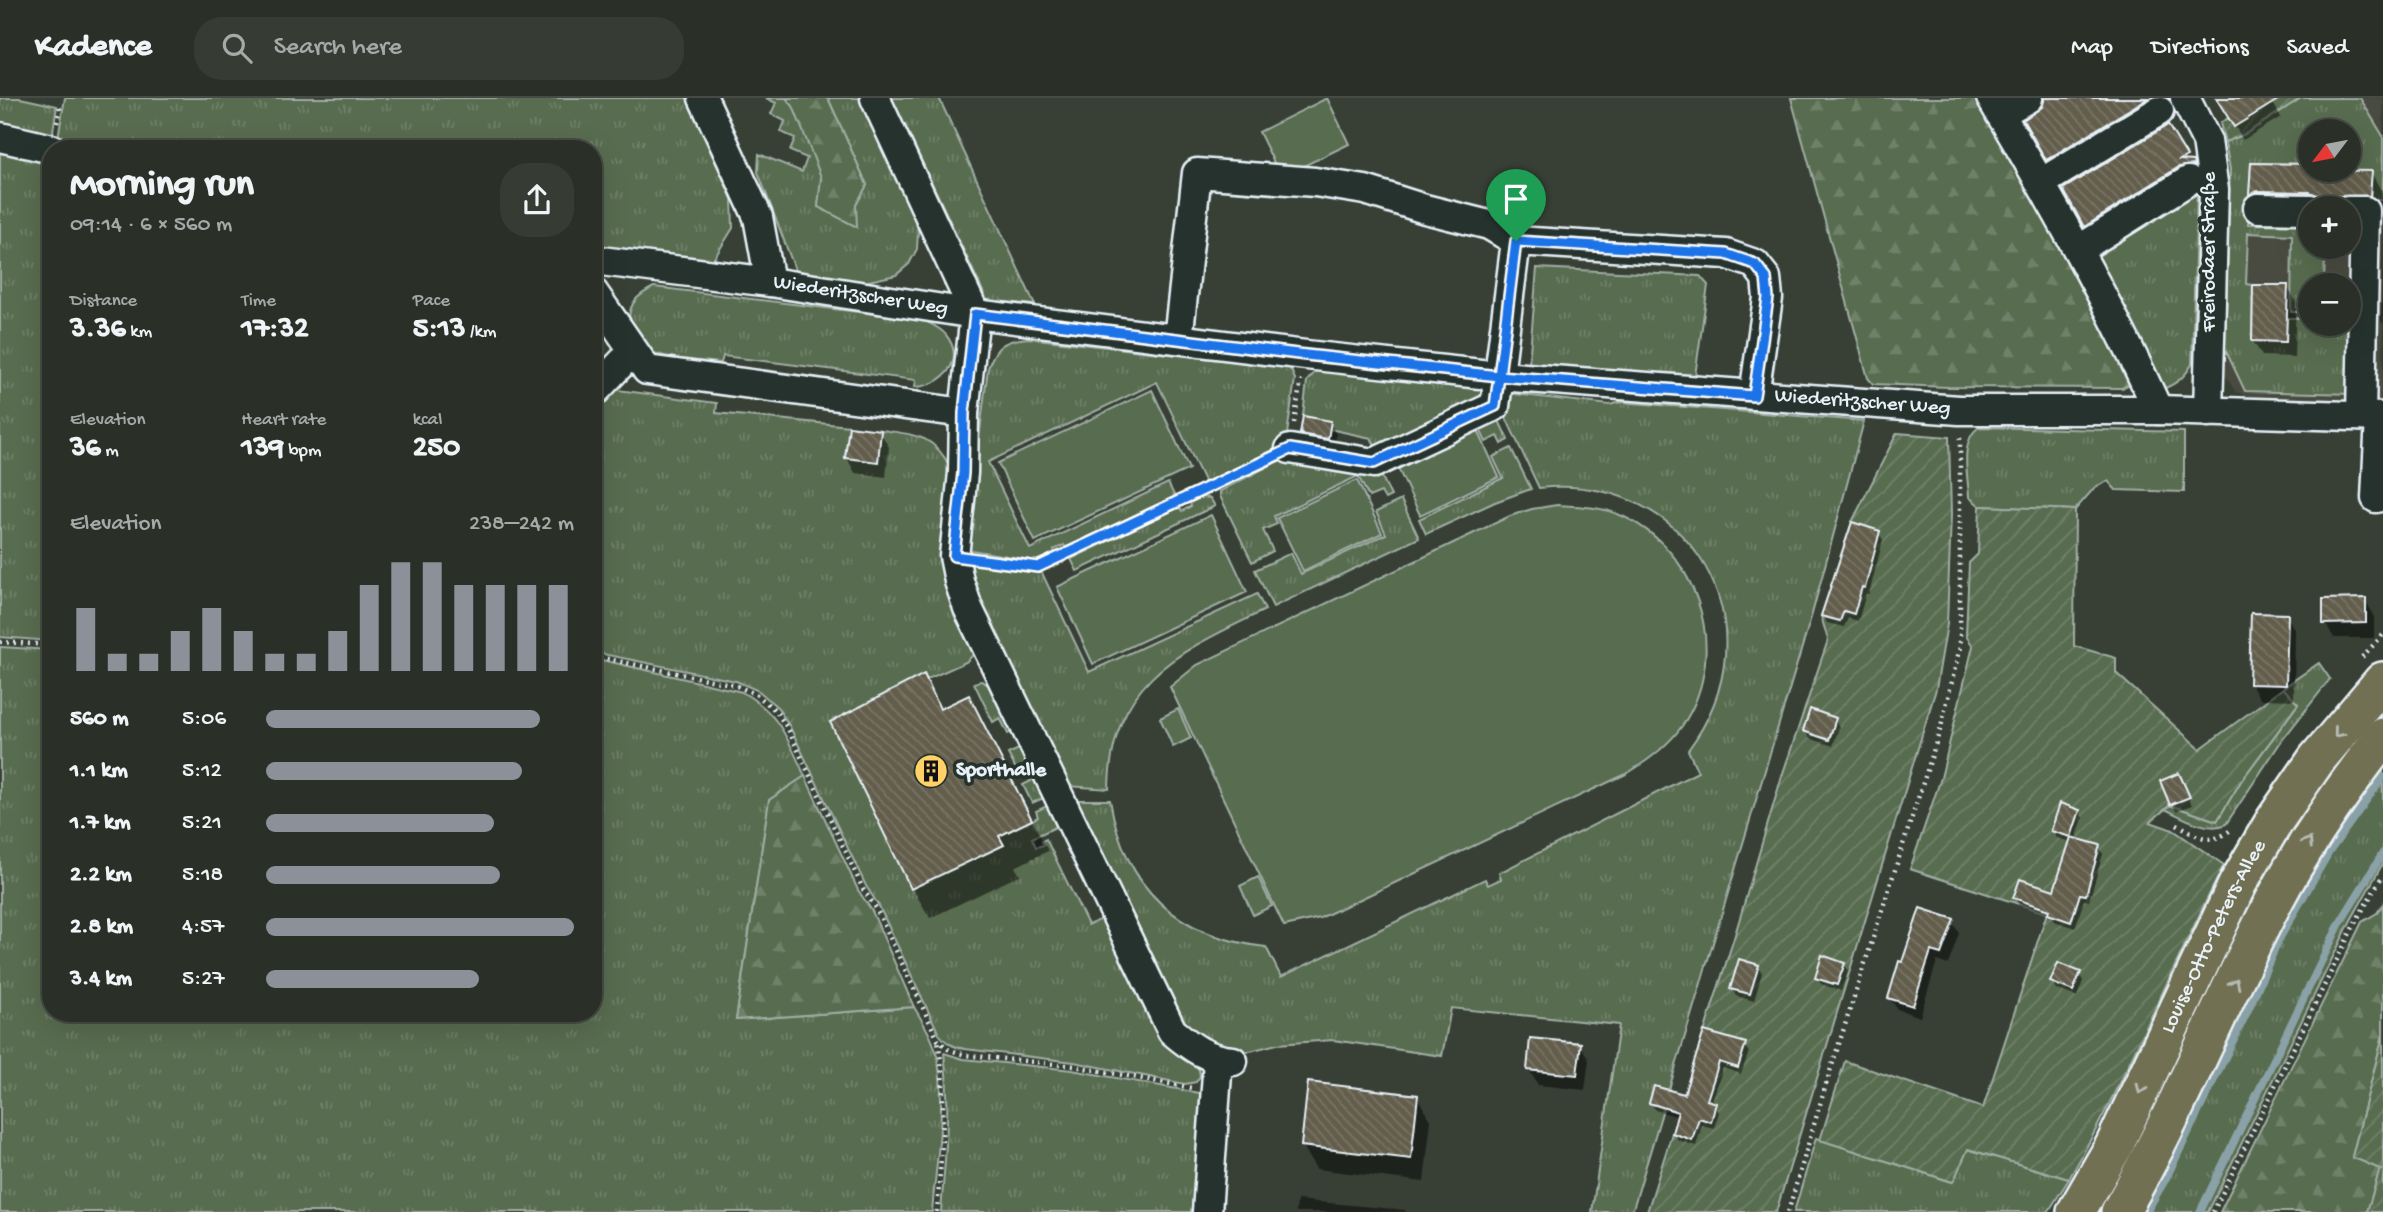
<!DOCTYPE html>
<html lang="en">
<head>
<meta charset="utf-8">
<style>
	:root { --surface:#2a3028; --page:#363c34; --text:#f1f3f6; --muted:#a5a9a8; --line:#464b45; --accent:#8c9099 }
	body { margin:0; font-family:"Gochi Hand",sans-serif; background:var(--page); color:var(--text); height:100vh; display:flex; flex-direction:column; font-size:26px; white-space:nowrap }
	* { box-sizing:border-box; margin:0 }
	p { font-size:23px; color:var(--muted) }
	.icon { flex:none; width:38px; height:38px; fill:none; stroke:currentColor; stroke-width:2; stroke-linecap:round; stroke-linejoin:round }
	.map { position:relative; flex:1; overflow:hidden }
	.sheet { position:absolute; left:42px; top:42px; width:560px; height:882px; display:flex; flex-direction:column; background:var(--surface); border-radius:28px; box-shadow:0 7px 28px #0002,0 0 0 2px var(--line) }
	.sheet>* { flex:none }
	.needle { width:46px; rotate:238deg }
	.fabs { position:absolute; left:2298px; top:21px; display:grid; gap:14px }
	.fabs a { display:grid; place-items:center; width:63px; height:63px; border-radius:50%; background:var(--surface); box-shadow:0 7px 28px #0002,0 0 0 2px var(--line); font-size:35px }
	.pin { position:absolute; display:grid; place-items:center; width:60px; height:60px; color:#fff; margin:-72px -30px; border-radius:50% 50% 50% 0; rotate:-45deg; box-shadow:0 0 7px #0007 }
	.pin .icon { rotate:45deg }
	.round { display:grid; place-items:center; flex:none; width:74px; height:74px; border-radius:28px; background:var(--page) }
	.headline { display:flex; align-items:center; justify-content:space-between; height:119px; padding:0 28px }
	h1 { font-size:38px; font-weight:700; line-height:52px }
	.figures { display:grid; grid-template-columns:repeat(3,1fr); gap:10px; height:119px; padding:7px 28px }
	.figures div { display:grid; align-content:center }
	.figures b { font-size:30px; font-weight:700 }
	.figures small { font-size:19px; font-weight:400 }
	.figures p { font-size:19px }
	.chart { height:196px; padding:14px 28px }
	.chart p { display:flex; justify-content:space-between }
	.chart svg { width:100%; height:126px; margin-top:7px; stroke:var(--accent); stroke-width:6 }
	ul { padding:0 28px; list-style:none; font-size:23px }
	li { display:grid; grid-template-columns:112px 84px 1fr; align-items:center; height:52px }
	li i { height:18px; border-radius:9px; background:var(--accent) }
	header { display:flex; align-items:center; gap:42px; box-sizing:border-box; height:98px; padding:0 35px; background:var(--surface); border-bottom:2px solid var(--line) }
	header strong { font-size:33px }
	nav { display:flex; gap:38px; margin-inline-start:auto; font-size:24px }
	.search { width:490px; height:63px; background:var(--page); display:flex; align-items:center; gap:18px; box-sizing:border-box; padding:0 24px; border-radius:28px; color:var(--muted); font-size:26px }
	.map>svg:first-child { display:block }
</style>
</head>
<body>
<header>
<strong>Kadence</strong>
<div class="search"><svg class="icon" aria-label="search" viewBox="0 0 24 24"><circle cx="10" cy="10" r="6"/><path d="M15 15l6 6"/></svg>Search here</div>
<nav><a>Map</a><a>Directions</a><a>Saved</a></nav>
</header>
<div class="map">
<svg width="2383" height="1114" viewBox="0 0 2383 1114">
	<defs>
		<pattern id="grass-tufts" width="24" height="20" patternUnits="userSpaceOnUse" patternTransform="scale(1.75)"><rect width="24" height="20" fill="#586c50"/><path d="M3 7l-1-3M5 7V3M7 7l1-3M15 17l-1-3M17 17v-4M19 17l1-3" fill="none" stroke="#70816a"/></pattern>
		<pattern id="forest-firs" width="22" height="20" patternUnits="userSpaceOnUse" patternTransform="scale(1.75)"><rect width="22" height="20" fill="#586c50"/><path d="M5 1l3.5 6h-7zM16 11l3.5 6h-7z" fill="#70816a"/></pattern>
		<pattern id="garden-furrows" width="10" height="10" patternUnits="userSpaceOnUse" patternTransform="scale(1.75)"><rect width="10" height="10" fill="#586c50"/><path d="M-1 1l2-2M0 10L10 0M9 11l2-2" fill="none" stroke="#70816a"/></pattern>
		<pattern id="building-back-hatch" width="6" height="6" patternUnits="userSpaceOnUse" patternTransform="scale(1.75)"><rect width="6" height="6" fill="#635d4c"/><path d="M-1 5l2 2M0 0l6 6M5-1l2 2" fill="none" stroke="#797567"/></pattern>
	</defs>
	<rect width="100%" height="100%" fill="#384036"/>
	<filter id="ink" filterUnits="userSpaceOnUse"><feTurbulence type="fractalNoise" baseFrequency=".0143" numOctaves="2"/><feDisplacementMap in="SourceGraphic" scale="14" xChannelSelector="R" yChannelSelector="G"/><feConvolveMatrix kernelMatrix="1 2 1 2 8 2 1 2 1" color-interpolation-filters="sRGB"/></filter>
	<g filter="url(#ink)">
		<path fill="#484c41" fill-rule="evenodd" d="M2302 0H2383V302L2249 299 2235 293 2221 270 2218 46 2245 36ZM2310 33H2348V72H2310ZM2310 110H2348V149H2310ZM2310 187H2348V226H2310Z"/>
		<path fill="url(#grass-tufts)" stroke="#a0aea4" stroke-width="2" d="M0 0H20L57 8 52 39 0 27Z
			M65 0H688L732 101 733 130 710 167 593 149V51H106L58 40Z
			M766 0H786L793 7 822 79 818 109 856 107 867 87 828 0H862L915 112 918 133 917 151 909 166 896 177 855 186 803 180 796 174 758 74 759 56 802 74 807 60 790 53 795 40 781 34 785 23 771 16 776 5Z
			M892 0H939L1035 207 987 202Z
			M2301 0H2360L2383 38V102H2371V73L2322 72H2348V33H2310V66L2251 65 2248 126 2310 127V149H2348L2349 128H2355L2354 155H2325L2324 187H2310V214H2291L2292 137 2248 135 2246 186 2253 187 2252 243 2285 244 2287 220H2310V226H2348L2349 222H2353V296L2245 293 2225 251 2230 71 2225 44 2245 36Z
			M0 55 51 67V543L0 539Z
			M2197 90 2192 266C2184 281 2174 287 2158 293L2095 154Z
			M1537 170 1700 178 1708 187 1695 278 1529 266Z
			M654 189 923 222C931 226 941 230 946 237 967 263 942 288 915 289L916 282 723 258 721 265C692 261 626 264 629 220 630 203 640 196 654 189Z
			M1028 240 1290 270 1295 281 1286 343 1282 348 1205 385 1157 284 988 364 1030 451 1168 385 1175 399 1066 450 1064 447 1054 452 1055 455 1036 463 965 451 988 270C996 247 1004 242 1028 240Z
			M1316 273 1486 292 1489 296 1380 356 1371 340 1329 331 1330 323 1303 318 1307 283Z
			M610 291 717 305 716 315 849 328 845 360 878 364 881 332C915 337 933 336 950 369L974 550 972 558 966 564 831 624 1003 746 999 738 1038 719 1036 713 1049 707 1060 727 1032 740 1036 749 1044 747 1042 743 1046 741 1088 827 1104 820 1199 972 1200 978 1196 984 1185 986 1074 964 965 951C954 949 947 946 939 936L879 808 866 788 790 629 778 610 759 593 736 583 593 554V304Z
			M1506 295 1610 307 1620 304 1864 323 1812 516 1632 1114H1592L1619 927 1451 910 1442 958 1333 942 1277 946 1250 953H1233L1187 933 1074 702H1110C1125 791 1177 839 1266 849L1281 879 1485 781 1488 787 1501 781 1499 775 1698 674 1688 652C1780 529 1692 374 1539 390L1502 311Z
			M1495 314 1508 342 1502 346 1498 338 1486 344 1476 323Z
			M1979 329 2184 334V394L2116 392 2108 383 2095 389 2075 412 1980 408 1969 399C1968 377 1959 343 1979 329Z
			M1511 350 1531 391 1495 404 1426 436 1419 421 1503 380 1493 359Z
			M1286 359 1381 377 1391 398 1385 401 1381 394 1369 399 1358 378 1274 418 1277 426 1263 432 1273 453 1252 464 1220 398V393Z
			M1202 399 1210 400 1215 408 1077 473 1071 461 1179 409 1182 413 1191 408 1190 404Z
			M1401 402 1419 440 1273 509 1255 472 1291 455 1301 476 1386 436 1376 414Z
			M970 464 1042 475 1089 574 1257 496 1265 512C1179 554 1111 582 1109 691L1068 688 978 505 967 465Z
			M0 549 51 552V915H593V560L742 594C780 616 787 640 805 678L769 702 736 922 914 909C924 926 935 943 938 963 946 1012 936 1065 932 1114H0Z
			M2319 565 2330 581 2280 645 2226 726C2208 735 2182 719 2165 711L2170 707 2217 723 2241 683 2298 606 2283 590Z
			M981 583 993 589 1014 633 1008 636 1000 620 993 624 974 585Z
			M2383 602V619L2336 676 2103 1114H2092L2253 792 2289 729Z
			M1020 643 1046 699 1032 705 1023 687 1031 683 1024 670 1017 673 1008 656 1019 651 1017 645Z
			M2383 663V765L2351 822 2208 1114H2135L2284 813Z
			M944 955 963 961 1072 972 1199 995 1206 990 1197 1114H941C945 1062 951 1007 944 955Z
			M1816 1040 1952 1084 1967 1051 2069 1081 2048 1114H1794Z"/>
		<path fill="url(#forest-firs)" stroke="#a0aea4" stroke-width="2" d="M786 0H828L867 87 856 107 857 129 818 109 821 79 793 8Z
			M1791 0H1976L2071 158 2131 285 2122 290 1948 289 1873 286 1868 280Z
			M805 678 858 792 872 813 914 909 736 922 769 702Z
			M2383 806V937L2352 1059 2380 1071 2367 1114H2220L2362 824 2377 815Z"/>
		<path fill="url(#garden-furrows)" stroke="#a0aea4" stroke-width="2" d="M2272 0H2301L2245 36 2225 44 2220 25 2228 20 2234 29Z
			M1897 335 1949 339 1951 416 1947 526 1936 591 1776 1114H1647L1734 840 1781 681 1828 542 1821 518 1852 424Z
			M1980 408 2075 412 2074 548 2116 560V575L2200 651 2283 590 2298 606 2241 683 2217 723 2170 707 2150 724 2173 732 2224 767C2171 871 2127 979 2069 1081L1968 1051 1953 1084 1820 1042 1845 963 1983 1010 2047 815 1910 771 1941 680 1973 548 1966 538 1969 465 1978 456Z
			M2383 937V1114H2367L2380 1071 2352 1059Z"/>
		<path fill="#586c50" stroke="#a0aea4" stroke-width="2" d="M1327 0 1349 46 1281 79 1259 34Z
			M1152 292 1189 371 1035 443 998 365Z
			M1475 326 1499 379 1420 417 1395 364Z
			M1357 382 1382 435 1303 473 1277 420Z
			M1557 407C1575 408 1592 408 1609 413 1696 441 1734 553 1682 628 1667 649 1648 663 1626 676L1320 820 1284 828 1170 589 1197 567 1510 418 1532 411Z
			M1211 417 1247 494 1093 566 1057 489Z
			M1178 611 1191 640 1173 649 1160 620Z
			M1258 779 1272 808 1253 817 1240 788Z"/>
		<path fill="#0007" d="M2046 0H2148L2152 7 2052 68 2025 22 2043 10Z
			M2218 0H2270L2281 19 2243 42Z
			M2167 29 2196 74 2089 135 2065 92Z
			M2310 68V72H2323L2325 74H2371L2383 96V120L2348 121V110H2310L2264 119 2251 96Z
			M2383 132V226L2381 223Z
			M2287 188 2296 204 2294 259 2262 258 2253 243Z
			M1329 324 1336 336 1334 351 1309 347 1302 336Z
			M880 334 889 349 886 379 855 375 847 360Z
			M1879 435 1883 442 1869 496H1866L1858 523 1848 520 1844 529 1827 525 1823 517Z
			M2365 502 2374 517V540H2334L2325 525Z
			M2287 518 2295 533 2294 602 2260 601 2251 586Z
			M923 579 942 612 969 600 1048 753 1015 769 1020 777 930 820 912 790Z
			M1835 622 1839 629 1833 648 1809 640 1805 633Z
			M2162 684H2182L2192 707 2176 713Z
			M2079 713 2083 720 2076 742 2099 749 2103 756 2089 803 2084 802 2075 830 2054 823 2050 817 2019 807 2015 800 2055 795 2071 744 2057 740 2053 733Z
			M1952 823 1959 835 1948 867 1937 863 1920 919 1897 911 1890 900 1903 866Z
			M1844 866 1848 873 1841 893 1821 886 1817 879Z
			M1758 868 1762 875 1754 903 1736 898 1732 891Z
			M2079 876 2083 883 2077 899 2056 891 2052 884Z
			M1705 935 1744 947 1749 954 1741 976 1723 970 1711 1006 1715 1007 1719 1014 1714 1030 1702 1027 1696 1048 1678 1042 1674 1035 1679 1019 1655 1012 1651 1005 1685 998Z
			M1580 946 1589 962 1585 992 1538 987 1529 972Z
			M1417 999 1431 1022 1424 1084 1316 1071 1303 1048Z
			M1297 1102 1405 1112 1406 1114H1296Z"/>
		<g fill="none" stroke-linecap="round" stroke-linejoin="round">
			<path stroke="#89a1a7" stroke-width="8" d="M2146 1114 2165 1082 2248 912 2279 841 2329 754 2383 679
				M2200 1114 2340 825 2383 755"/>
		</g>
		<path fill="url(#building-back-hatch)" stroke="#e8f1f8" stroke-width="2" d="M2045 0H2148L2046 62 2023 22 2042 9Z
			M2216 0H2281L2234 29Z
			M2168 27 2187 58 2180 62 2193 63 2194 67 2179 69 2084 129 2063 91Z
			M2251 65 2310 66V72L2372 73 2370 98H2320L2310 94 2258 93 2249 97Z
			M2253 187H2288L2286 244 2252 243Z
			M1303 318 1331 323 1328 341 1300 336Z
			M849 328 881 332 878 364 845 360Z
			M1852 424 1880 433 1865 490 1862 489 1854 516 1844 513 1840 523 1821 518Z
			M2366 500V525L2323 526V501Z
			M2251 515 2288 516 2286 587 2249 586Z
			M924 576 940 611 969 597 1032 722 999 738 1004 747 911 791 830 624Z
			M1810 611 1836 620 1829 642 1803 633Z
			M2179 675 2190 699 2170 707 2160 683Z
			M2060 705 2080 712 2071 739 2100 747 2086 797 2080 796 2071 824 2048 816 2049 812 2013 800 2020 781 2054 792 2071 739 2051 733Z
			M1920 810 1954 821 1941 856 1931 853 1913 908 1888 900 1899 863 1902 864Z
			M1822 857 1845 865 1837 887 1815 880Z
			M1739 861 1759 867 1750 896 1730 891Z
			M2058 865 2081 874 2073 893 2050 884Z
			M1704 933 1746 945 1738 970 1719 964 1707 1002 1716 1005 1711 1024 1699 1020 1692 1042 1672 1035 1678 1014 1649 1005 1654 988 1684 996Z
			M1530 940 1581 945 1577 977 1527 972Z
			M1308 984 1418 997 1411 1061 1301 1048Z"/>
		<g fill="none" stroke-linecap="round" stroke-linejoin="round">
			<g stroke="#e8f1f8" stroke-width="33">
				<g id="minor">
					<path d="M703 0 758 119 770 184"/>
					<path d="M1991 0C2051 102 2109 204 2158 312"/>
					<path d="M2185 0 2207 43 2214 92 2208 314"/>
					<path d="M2000 16 2028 0"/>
					<path d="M0 39 52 51"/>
					<path d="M2041 85 2159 13"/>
					<path d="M2258 110 2310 111"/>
					<path d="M2348 113H2365L2361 318"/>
					<path d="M2078 152 2188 83"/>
					<path id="s1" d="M593 162 770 184 975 216 1306 257 1499 278 1959 312H2158L2383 319"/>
					<path d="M593 194 647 272 964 315 975 216 875 0"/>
					<path d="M1178 241 1197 75 1315 84 1365 92 1425 111 1489 127 1516 143"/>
					<path d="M593 295 633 253"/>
					<path d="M964 315 963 375 954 458 959 483 968 510 1172 933C1191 949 1207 961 1233 963"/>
					<path d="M1290 351 1374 365 1495 308 1516 143 1726 156 1755 166 1766 180 1768 200 1754 297"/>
					<path d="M2376 400 2380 319"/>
					<path d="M1207 1114 1218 962"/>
				</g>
			</g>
			<g stroke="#e8f1f8" stroke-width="42">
				<g id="major">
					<path id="s2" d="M2076 1114 2114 1048 2238 785 2275 722 2317 661 2383 583"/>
					<path d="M2120 1114C2178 1014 2220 905 2274 803 2305 744 2343 691 2383 639"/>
				</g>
			</g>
			<path stroke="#e8f1f8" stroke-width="4.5" stroke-dasharray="2 5" stroke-linecap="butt" d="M57 25 60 9
				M1294 325 1301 282
				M979 461 1038 469 1268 361
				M0 544 51 547
				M593 558 735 587 757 597 776 613 788 631 863 791 876 810 938 942 948 951 965 957 1074 968 1192 990
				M2362 559 2383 537
				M2177 726C2199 738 2210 750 2233 730
				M937 1114C941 1057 948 999 938 943
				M1788 1114 1827 983 1941 629 1960 549V336
				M2213 1114 2355 825 2383 777"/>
			<use href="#minor" stroke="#26332d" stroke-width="28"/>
			<use href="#major" stroke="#716f52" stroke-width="37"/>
		</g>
		<defs><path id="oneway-chevron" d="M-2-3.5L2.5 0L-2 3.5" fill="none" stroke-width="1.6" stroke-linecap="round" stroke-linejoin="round" transform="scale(1.75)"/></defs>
		<g stroke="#b8bdb6">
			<use href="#oneway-chevron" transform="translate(2338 635) rotate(129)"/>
			<use href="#oneway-chevron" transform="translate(2308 744) rotate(-58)"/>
			<use href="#oneway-chevron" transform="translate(2235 885) rotate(-64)"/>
			<use href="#oneway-chevron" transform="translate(2141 991) rotate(115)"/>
		</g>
	</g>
	<g fill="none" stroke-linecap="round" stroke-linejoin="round" filter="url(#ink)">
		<g stroke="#fff" stroke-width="14">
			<path id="route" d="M1516 143 1499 278 1306 257 975 216 964 315 963 375 954 458 1038 469 1290 351 1374 365 1495 308 1499 278 1754 298 1768 200 1766 180 1755 166 1726 156 1516 143"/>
		</g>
		<use href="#route" stroke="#1a73e8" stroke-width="9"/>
	</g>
	<defs>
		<g id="building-disc" transform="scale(1.75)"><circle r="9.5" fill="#ffd166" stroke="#26332d"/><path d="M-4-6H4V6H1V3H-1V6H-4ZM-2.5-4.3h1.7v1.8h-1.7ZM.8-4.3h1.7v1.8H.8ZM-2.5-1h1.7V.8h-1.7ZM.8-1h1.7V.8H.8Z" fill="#111"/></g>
	</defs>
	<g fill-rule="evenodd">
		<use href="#building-disc" x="931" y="673"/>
	</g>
	<g text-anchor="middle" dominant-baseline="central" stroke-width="7" stroke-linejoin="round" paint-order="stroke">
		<g font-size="21" fill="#e8f1f8" stroke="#26332d">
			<text transform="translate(2210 154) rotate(-90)">Freirodaer Straße</text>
			<text stroke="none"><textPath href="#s1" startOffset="270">Wiederitzscher Weg</textPath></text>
			<text stroke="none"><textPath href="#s1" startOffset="1278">Wiederitzscher Weg</textPath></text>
			<text stroke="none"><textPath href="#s2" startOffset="308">Louise-Otto-Peters-Allee</textPath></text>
		</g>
		<g font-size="21" font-weight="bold" fill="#e8f1f8" stroke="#26332d" text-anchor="start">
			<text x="956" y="673">Sporthalle</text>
		</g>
	</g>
</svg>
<div class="fabs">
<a><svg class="needle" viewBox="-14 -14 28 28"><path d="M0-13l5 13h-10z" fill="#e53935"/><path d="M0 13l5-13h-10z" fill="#a5a9a8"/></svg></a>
<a>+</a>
<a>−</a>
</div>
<div class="pin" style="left:1516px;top:143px;background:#1e9e55"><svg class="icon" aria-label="arrive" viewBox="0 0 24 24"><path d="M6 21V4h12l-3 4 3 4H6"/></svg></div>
<section class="sheet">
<div class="headline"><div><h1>Morning run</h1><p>09:14 · 6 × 560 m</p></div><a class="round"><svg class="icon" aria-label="share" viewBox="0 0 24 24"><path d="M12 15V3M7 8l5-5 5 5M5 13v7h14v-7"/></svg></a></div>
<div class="figures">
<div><p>Distance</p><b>3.36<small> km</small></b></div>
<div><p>Time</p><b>17:32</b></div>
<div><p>Pace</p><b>5:13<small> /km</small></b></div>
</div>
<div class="figures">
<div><p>Elevation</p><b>36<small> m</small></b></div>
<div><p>Heart rate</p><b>139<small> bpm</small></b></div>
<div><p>kcal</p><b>250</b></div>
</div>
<div class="chart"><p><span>Elevation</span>238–242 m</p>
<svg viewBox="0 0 160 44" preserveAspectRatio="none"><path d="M5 44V22M15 44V38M25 44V38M35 44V30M45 44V22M55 44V30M65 44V38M75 44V38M85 44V30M95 44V14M105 44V6M115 44V6M125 44V14M135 44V14M145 44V14M155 44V14"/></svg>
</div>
<ul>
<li><b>560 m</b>5:06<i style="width:89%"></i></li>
<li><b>1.1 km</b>5:12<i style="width:83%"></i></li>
<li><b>1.7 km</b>5:21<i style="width:74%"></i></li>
<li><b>2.2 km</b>5:18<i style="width:76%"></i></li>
<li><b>2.8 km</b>4:57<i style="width:100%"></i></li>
<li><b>3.4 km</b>5:27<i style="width:69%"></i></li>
</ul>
</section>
</div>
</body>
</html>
